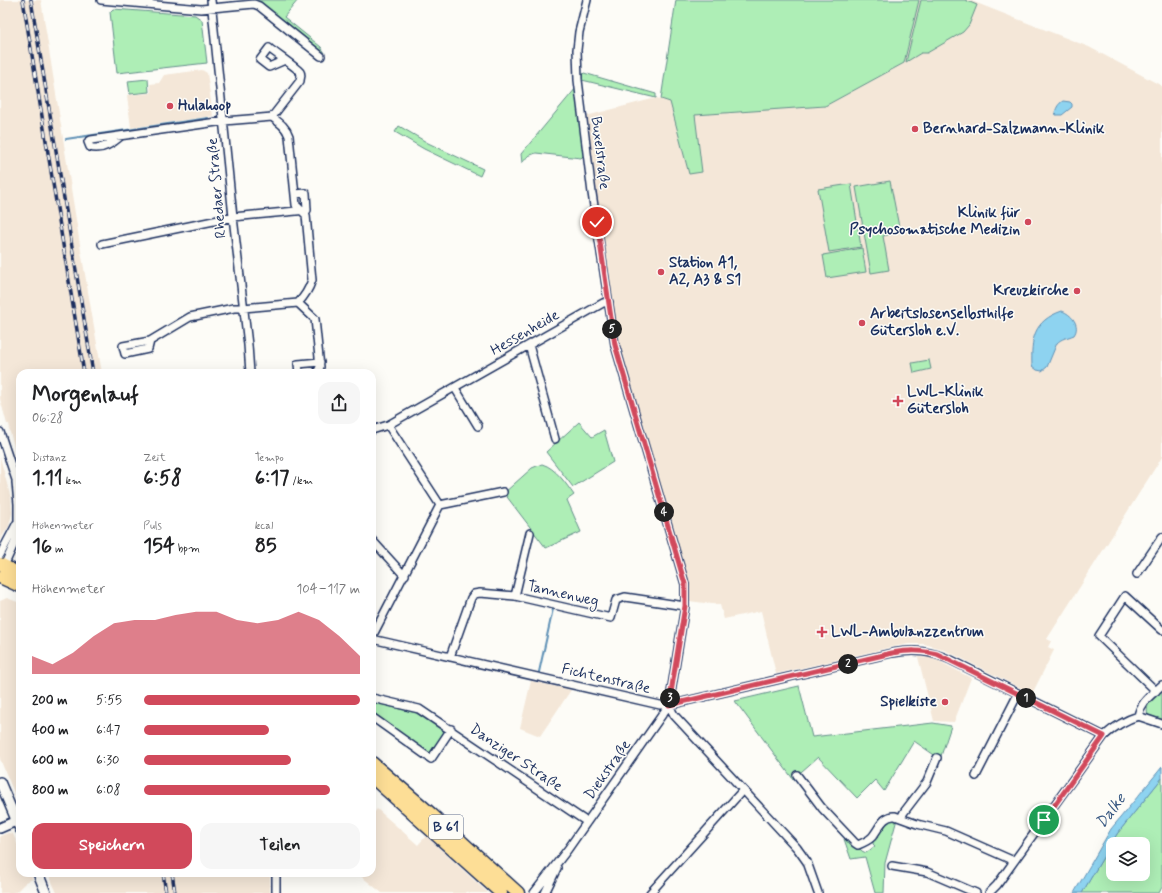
<!DOCTYPE html>
<html lang="de">
<head>
<meta charset="utf-8">
<style>
	:root { --surface:#fff; --page:#f6f6f6; --text:#202124; --muted:#757577; --accent:#d1495b }
	body { margin:0; font-family:Mynerve,sans-serif; background:var(--page); color:var(--text); height:100vh; display:flex; flex-direction:column; font-size:15px; white-space:nowrap }
	* { box-sizing:border-box; margin:0 }
	p { font-size:13px; color:var(--muted) }
	.icon { flex:none; width:22px; height:22px; fill:none; stroke:currentColor; stroke-width:2; stroke-linecap:round; stroke-linejoin:round }
	.map { position:relative; flex:1; overflow:hidden }
	.sheet { position:absolute; left:16px; top:369px; width:360px; height:508px; display:flex; flex-direction:column; background:var(--surface); border-radius:12px; box-shadow:0 4px 16px #0002 }
	.sheet>* { flex:none }
	.fabs { position:absolute; left:1106px; top:837px; display:grid; gap:8px }
	.fabs a { display:grid; place-items:center; width:44px; height:44px; border-radius:8px; background:var(--surface); box-shadow:0 4px 16px #0002; font-size:20px }
	.pin { position:absolute; display:grid; place-items:center; width:34px; height:34px; color:#fff; margin:-17px; border:2px solid #fff; border-radius:50%; box-shadow:0 1px 4px #0007 }
	.km { position:absolute; width:20px; height:20px; margin:-10px; border-radius:50%; background:#222; color:#fff; font-size:11px; line-height:20px; text-align:center }
	.round { display:grid; place-items:center; flex:none; width:42px; height:42px; border-radius:12px; background:var(--page) }
	.head { display:flex; align-items:center; justify-content:space-between; height:68px; padding:0 16px }
	h1 { font-size:22px; font-weight:700; line-height:30px }
	.stats { display:grid; grid-template-columns:repeat(3,1fr); gap:6px; height:68px; padding:4px 16px }
	.stats div { display:grid; align-content:center }
	.stats b { font-size:20px; font-weight:700 }
	.stats small { font-size:11px; font-weight:400 }
	.stats p { font-size:11px }
	.chart { height:112px; padding:8px 16px }
	.chart p { display:flex; justify-content:space-between }
	.chart svg { width:100%; height:72px; margin-top:4px; fill:var(--accent); opacity:.7 }
	.button { display:flex; gap:8px; margin-top:auto; padding:8px 16px }
	.button a { flex:1; height:46px; border-radius:12px; background:var(--accent); color:#fff; font-size:16px; font-weight:700; line-height:46px; text-align:center }
	.button a+a { background:var(--page); color:var(--text) }
	ul { padding:0 16px; list-style:none; font-size:13px }
	li { display:grid; grid-template-columns:64px 48px 1fr; align-items:center; height:30px }
	li i { height:10px; border-radius:5px; background:var(--accent) }
	.map>svg:first-child { display:block }
</style>
</head>
<body>
<div class="map">
<svg width="1162" height="893" viewBox="0 0 1162 893">
	<rect width="100%" height="100%" fill="#fdfcf7"/>
	<filter id="ink" filterUnits="userSpaceOnUse"><feTurbulence type="fractalNoise" baseFrequency=".025" numOctaves="2"/><feDisplacementMap in="SourceGraphic" scale="8" xChannelSelector="R" yChannelSelector="G"/><feConvolveMatrix kernelMatrix="1 2 1 2 8 2 1 2 1" color-interpolation-filters="sRGB"/></filter>
	<g filter="url(#ink)">
		<path fill="#f4e7d8" d="M0 0H41L81 251 102 373H20V466L9 429 10 428 9 424H7L0 399Z
			M919 0H969L1089 47 1162 86V457L1047 639 1051 641 1048 647 1054 650 1032 694 955 655 939 648 924 644H909L892 647 776 674 761 611 724 619 720 605 689 601V589L686 575 618 344 586 116 656 98 670 101 689 174 702 172 695 115 825 106 904 63Z
			M202 70 207 73 213 116 131 128 127 95 151 93 150 84 159 83 164 75Z
			M0 457 11 499 12 513 9 526 0 540Z
			M7 598 20 603V807L0 759V601Z
			M918 657 929 658 939 661 971 678 954 722 934 721Z
			M531 681 571 690 540 736 520 728Z
			M377 809 418 845 426 836 488 893H470L467 891 466 893H382L357 873H372V815Z
			M8 833 13 834 20 850V873H30L33 879 26 882 16 892 11 893H0V836Z
			M48 873H270V893H57Z"/>
		<path fill="#aeeeb6" stroke="#648e8a" fill-rule="evenodd" d="M253 0H298L284 17 321 47 325 53 319 50Z
			M676 0H919L904 63 825 106 695 115 702 172 689 174 670 102 661 99Z
			M921 0H965L977 5 969 25 963 32 927 53H921L906 62Z
			M113 9 195 15 202 20 207 63 117 73 110 12Z
			M584 73 656 94V98L582 80V75Z
			M148 79 149 92 130 94 128 81Z
			M576 88 584 155 581 158 536 153 528 156 522 163 521 154Z
			M399 126 428 143 483 169 480 176 424 149 395 132Z
			M890 181 900 232 883 236 889 270 871 273 856 187Z
			M851 184 861 247 829 252 818 189Z
			M862 248 866 272 827 278 823 255Z
			M929 360 931 369 914 373 912 363Z
			M579 422 592 437 604 430 613 462 573 487 546 452Z
			M542 464C556 468 566 484 574 495L567 500 581 532 546 548 504 493 532 468Z
			M799 686 812 737 933 723 951 726 940 759 914 741 884 791 875 780 857 798 818 757 793 779 735 701Z
			M1162 688V720L1148 715C1144 704 1155 695 1162 688Z
			M372 702 416 713 446 733 430 756 372 714Z
			M1162 778V887L1159 893H1082L1117 834ZM1113 844H1143V874H1113Z
			M897 819 885 863 884 893H875L865 857 851 859 844 839 847 837 862 851 866 853 875 846 873 844V839L886 821Z"/>
		<path fill="#8ed3f0" stroke="#6091b6" d="M1063 101 1070 102 1072 104V107L1062 115H1056L1055 112C1057 107 1058 104 1063 101Z
			M1062 311C1071 314 1081 325 1074 335 1067 338 1062 338 1057 343L1047 367 1042 371 1037 370 1032 366C1031 339 1033 321 1062 311Z
			M1162 767V778L1117 834 1082 893H1074L1111 829Z"/>
		<g fill="none" stroke-linecap="round" stroke-linejoin="round">
			<path stroke="#6091b6" stroke-width="2" d="M66 139 208 118
				M539 672 553 609"/>
			<g stroke="#1b2f5e" stroke-width="10">
				<path id="minor" d="M101 0 201 9 254 4 259 6 321 56
					M211 0 233 217 248 345 250 373
					M272 117 300 81C300 78 302 75 300 72 295 66 276 54 269 48L260 60 269 67 285 60
					M121 136C113 143 101 151 90 147L88 142 91 140 224 121 272 117C280 123 286 127 289 136L296 205 306 215 312 280C309 289 305 296 298 303L243 308H234L190 317 150 341 123 346 125 354 148 349 150 341
					M102 244 233 217 307 210 306 193 295 194
					M298 303 315 319 320 367 317 373
					M529 345 555 439
					M299 373 298 364 320 362
					M455 388 478 426
					M388 425 440 505
					M372 430 388 425 603 303 609 302
					M0 432 18 486
					M440 505 503 492
					M372 540 402 573 405 575
					M0 555 18 521V504L16 482
					M4 566 20 531
					M1137 574 1162 537
					M515 596 530 533
					M372 639 660 705H669L892 653C916 649 930 651 951 660L1104 736
					M372 641 374 633 440 505
					M450 657 471 598 474 594 480 593 515 596 611 618 616 600 625 597 685 606
					M1156 691 1099 636 1125 596 1162 630
					M372 698 419 709 587 822
					M669 705 674 715 797 848 807 862 818 893
					M1138 716C1141 701 1152 695 1162 685
					M1138 716 1162 724
					M372 717 431 759 451 729
					M797 775 822 808 855 843 858 845C863 843 868 841 872 837 879 829 883 815 895 816L917 824 946 831 1014 861
					M976 776 1018 694
					M901 818 904 812 927 782 937 758
					M892 866 927 872 976 893
					M276 873V893
					M534 893 568 849 669 705 685 606V584L615 345 592 193 578 80 577 50 579 32 587 0
					M545 893 557 868
					M650 893 743 790
					M989 893 997 885 1104 736C1114 727 1125 720 1138 716"/>
			</g>
			<g stroke="#1b2f5e" stroke-width="12">
				<path id="tertiary" d="M0 782 20 829
					M0 828 16 821
					M38 873 46 893"/>
			</g>
			<g stroke="#1b2f5e" stroke-width="15">
				<path id="primary" d="M0 564 20 574
					M0 577 20 586
					M372 763 431 814 518 893
					M372 777 501 893"/>
			</g>
			<use href="#minor" stroke="#fdfcf7" stroke-width="7"/>
			<use href="#tertiary" stroke="#fdfcf7" stroke-width="9"/>
			<use href="#primary" stroke="#fdde96" stroke-width="12"/>
			<g stroke="#1b2f5e" stroke-width="3.5">
				<path id="rail" d="M23 0 84 373
					M31 0 93 373
					M163 873 166 893
					M172 873 175 893"/>
			</g>
			<use href="#rail" stroke="#fdfcf7" stroke-width="2" stroke-dasharray="6" stroke-linecap="butt"/>
		</g>
	</g>
	<g fill="none" stroke-linecap="round" stroke-linejoin="round" filter="url(#ink)">
		<g stroke="#fff" stroke-width="8">
			<path id="route" d="M597 222 615 345 685 584V606L669 705 892 653C910 650 920 650 937 654L1104 736 1044 820"/>
		</g>
		<use href="#route" stroke="#d1495b" stroke-width="5"/>
	</g>
	<g fill="#d1495b" stroke="#fdfcf7" stroke-width="1.5">
		<circle cx="170" cy="106" r="4"/>
		<circle cx="915" cy="129" r="4"/>
		<circle cx="1028" cy="222" r="4"/>
		<circle cx="661" cy="272" r="4"/>
		<circle cx="1077" cy="291" r="4"/>
		<circle cx="862" cy="323" r="4"/>
		<path d="M896 395h4v4h4v4h-4v4h-4v-4h-4v-4h4z"/>
		<path d="M820 626h4v4h4v4h-4v4h-4v-4h-4v-4h4z"/>
		<circle cx="945" cy="702" r="4"/>
	</g>
	<g text-anchor="middle" dominant-baseline="central" stroke-width="3" stroke-linejoin="round" paint-order="stroke">
		<rect fill="#fdfcf7" stroke="#5f6c8c" stroke-width="1" x="429" y="815" width="34" height="24" rx="3"/>
		<g font-size="14" font-weight="bold" fill="#1b2f5e">
			<text x="446" y="827">B 61</text>
		</g>
		<g font-size="15" font-weight="bold" fill="#1b2f5e" stroke="#fdfcf7" text-anchor="start">
			<text x="178" y="106">Hulahoop</text>
			<text x="923" y="129">Bernhard-Salzmann-Klinik</text>
			<text x="1020" y="213" text-anchor="end">Klinik für<tspan x="1020" dy="17">Psychosomatische Medizin</tspan></text>
			<text x="669" y="263">Station A1,<tspan x="669" dy="17">A2, A3 &amp; S1</tspan></text>
			<text x="1069" y="291" text-anchor="end">Kreuzkirche</text>
			<text x="870" y="314">Arbeitslosenselbsthilfe<tspan x="870" dy="17">Gütersloh e.V.</tspan></text>
			<text x="907" y="392">LWL-Klinik<tspan x="907" dy="17">Gütersloh</tspan></text>
			<text x="831" y="632">LWL-Ambulanzzentrum</text>
			<text x="937" y="702" text-anchor="end">Spielkiste</text>
		</g>
		<g font-size="15" fill="#1b2f5e" stroke="#fdfcf7">
			<text transform="translate(600 153) rotate(83)">Buxelstraße</text>
			<text transform="translate(217 188) rotate(-95)">Rhedaer Straße</text>
			<text transform="translate(525 333) rotate(-30)">Hessenheide</text>
			<text transform="translate(563 594) rotate(13)">Tannenweg</text>
			<text transform="translate(606 679) rotate(13)">Fichtenstraße</text>
			<text transform="translate(516 758) rotate(34)">Danziger Straße</text>
			<text transform="translate(608 770) rotate(-55)">Diekstraße</text>
		</g>
		<g font-size="16" font-style="italic" fill="#385882" stroke="#fdfcf7">
			<text transform="translate(1111 811) rotate(-53)">Dalke</text>
		</g>
	</g>
</svg>
<div class="fabs">
<a><svg class="icon" aria-label="layers" viewBox="0 0 24 24"><path d="M12 4l9 5-9 5-9-5zM3 14l9 5 9-5"/></svg></a>
</div>
<div class="pin" style="left:1044px;top:820px;background:#1e9e55"><svg class="icon" aria-label="arrive" viewBox="0 0 24 24"><path d="M6 21V4h12l-3 4 3 4H6"/></svg></div>
<div class="pin" style="left:597px;top:222px;background:#d93025"><svg class="icon" aria-label="check" viewBox="0 0 24 24"><path d="M5 12l5 5 9-10"/></svg></div>
<b class="km" style="left:1026px;top:698px">1</b>
<b class="km" style="left:848px;top:664px">2</b>
<b class="km" style="left:670px;top:698px">3</b>
<b class="km" style="left:664px;top:512px">4</b>
<b class="km" style="left:612px;top:329px">5</b>
<section class="sheet">
<div class="head"><div><h1>Morgenlauf</h1><p>06:28</p></div><a class="round"><svg class="icon" aria-label="share" viewBox="0 0 24 24"><path d="M12 15V3M7 8l5-5 5 5M5 13v7h14v-7"/></svg></a></div>
<div class="stats">
<div><p>Distanz</p><b>1.11<small> km</small></b></div>
<div><p>Zeit</p><b>6:58</b></div>
<div><p>Tempo</p><b>6:17<small> /km</small></b></div>
</div>
<div class="stats">
<div><p>Höhenmeter</p><b>16<small> m</small></b></div>
<div><p>Puls</p><b>154<small> bpm</small></b></div>
<div><p>kcal</p><b>85</b></div>
</div>
<div class="chart"><p><span>Höhenmeter</span>104–117 m</p>
<svg viewBox="0 0 160 44" preserveAspectRatio="none"><path d="M0 44V33L10 38L20 31L30 21L40 13L50 11L60 11L70 8L80 6L90 6L100 11L110 13L120 11L130 6L140 11L150 21L160 33V44z"/></svg>
</div>
<ul>
<li><b>200 m</b>5:55<i style="width:100%"></i></li>
<li><b>400 m</b>6:47<i style="width:58%"></i></li>
<li><b>600 m</b>6:30<i style="width:68%"></i></li>
<li><b>800 m</b>6:08<i style="width:86%"></i></li>
</ul>
<div class="button"><a>Speichern</a><a>Teilen</a></div>
</section>
</div>
</body>
</html>
